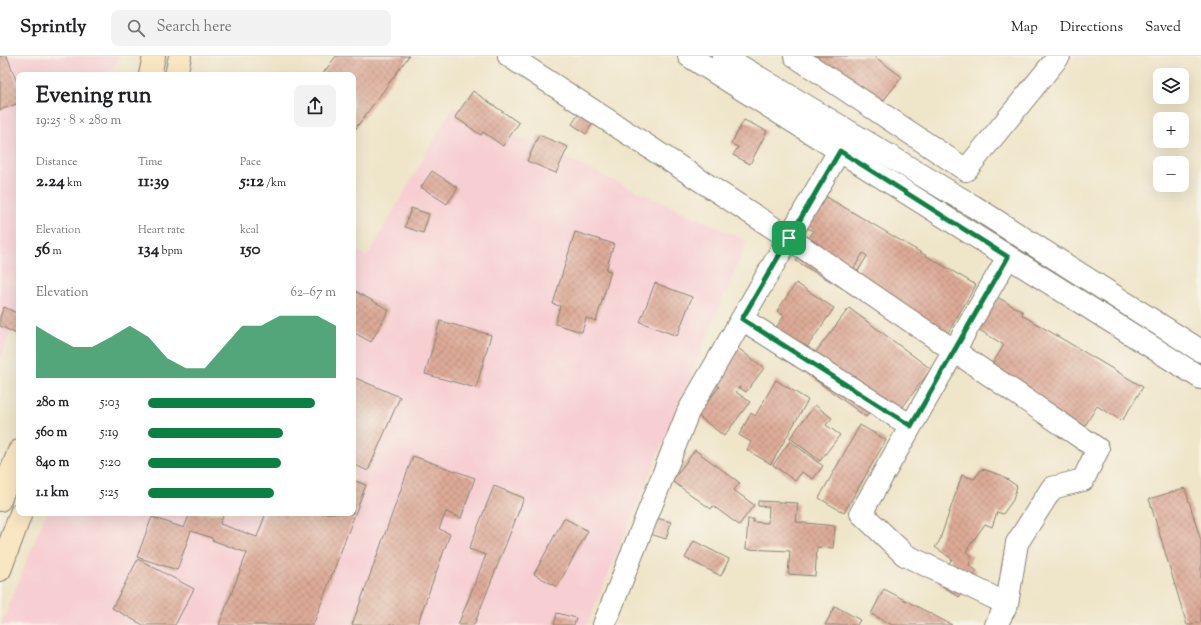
<!DOCTYPE html>
<html lang="en">
<head>
<meta charset="utf-8">
<style>
	:root { --surface:#fff; --page:#f2f2f2; --text:#202124; --muted:#757577; --line:#e0e0e0; --accent:#0b8043 }
	body { margin:0; font-family:"Sorts Mill Goudy",serif; background:var(--page); color:var(--text); height:100vh; display:flex; flex-direction:column; font-size:15px; white-space:nowrap }
	* { box-sizing:border-box; margin:0 }
	p { font-size:13px; color:var(--muted) }
	.icon { flex:none; width:22px; height:22px; fill:none; stroke:currentColor; stroke-width:2; stroke-linecap:round; stroke-linejoin:round }
	.map { position:relative; flex:1; overflow:hidden }
	.drawer { position:absolute; left:16px; top:16px; width:340px; height:444px; display:flex; flex-direction:column; background:var(--surface); border-radius:8px; box-shadow:0 4px 16px #0002 }
	.drawer>* { flex:none }
	.controls { position:absolute; left:1153px; top:12px; display:grid; gap:8px }
	.controls a { display:grid; place-items:center; width:36px; height:36px; border-radius:8px; background:var(--surface); box-shadow:0 4px 16px #0002; font-size:20px }
	.pin { position:absolute; display:grid; place-items:center; width:34px; height:34px; color:#fff; margin:-17px; border-radius:8px; box-shadow:0 2px 6px #0006 }
	.round { display:grid; place-items:center; flex:none; width:42px; height:42px; border-radius:8px; background:var(--page) }
	.overview { display:flex; align-items:center; justify-content:space-between; height:68px; padding:0 20px }
	h1 { font-size:22px; font-weight:700; line-height:30px }
	.figures { display:grid; grid-template-columns:repeat(3,1fr); gap:6px; height:68px; padding:4px 20px }
	.figures div { display:grid; align-content:center }
	.figures b { font-size:17px; font-weight:700 }
	.figures small { font-size:11px; font-weight:400 }
	.figures p { font-size:11px }
	.chart { height:112px; padding:8px 20px }
	.chart p { display:flex; justify-content:space-between }
	.chart svg { width:100%; height:72px; margin-top:4px; fill:var(--accent); opacity:.7 }
	ul { padding:0 20px; list-style:none; font-size:13px }
	li { display:grid; grid-template-columns:64px 48px 1fr; align-items:center; height:30px }
	li i { height:10px; border-radius:5px; background:var(--accent) }
	header { display:flex; align-items:center; gap:24px; box-sizing:border-box; height:56px; padding:0 20px; background:var(--surface); border-bottom:1px solid var(--line) }
	header strong { font-size:19px }
	nav { display:flex; gap:22px; margin-inline-start:auto; font-size:14px }
	.search { width:280px; height:36px; background:var(--page); display:flex; align-items:center; gap:10px; box-sizing:border-box; padding:0 14px; border-radius:8px; color:var(--muted); font-size:15px }
	.map>svg:first-child { display:block }
</style>
</head>
<body>
<header>
<strong>Sprintly</strong>
<div class="search"><svg class="icon" aria-label="search" viewBox="0 0 24 24"><circle cx="10" cy="10" r="6"/><path d="M15 15l6 6"/></svg>Search here</div>
<nav><a>Map</a><a>Directions</a><a>Saved</a></nav>
</header>
<div class="map">
<svg width="1201" height="569" viewBox="0 0 1201 569">
	<defs>
		<pattern id="building-cross-hatch" width="8" height="8" patternUnits="userSpaceOnUse"><rect width="8" height="8" fill="#ddaa97"/><path d="M0 0l8 8M0 8l8-8" fill="none" stroke="#bd9282"/></pattern>
	</defs>
	<rect width="100%" height="100%" fill="#f7f3e8"/>
	<filter id="ink" filterUnits="userSpaceOnUse"><feTurbulence type="fractalNoise" baseFrequency=".025" numOctaves="2"/><feDisplacementMap in="SourceGraphic" scale="8" xChannelSelector="R" yChannelSelector="G"/><feConvolveMatrix kernelMatrix="1 2 1 2 8 2 1 2 1" color-interpolation-filters="sRGB"/></filter>
	<filter id="wash" filterUnits="userSpaceOnUse"><feTurbulence type="fractalNoise" baseFrequency=".012" numOctaves="4" result="noise"/><feDisplacementMap in="SourceGraphic" scale="16" xChannelSelector="R" yChannelSelector="G"/><feGaussianBlur stdDeviation="0.9" result="paint"/><feColorMatrix in="noise" values="0 0 0 0 0 0 0 0 0 0 0 0 0 0 0 0 0 1.4 0 .05"/><feComposite in="paint" operator="in"/></filter>
	<g filter="url(#wash)">
		<rect width="100%" height="100%" fill="#efe5c9"/>
		<path fill="#f7cfd3" d="M0 0H120L109 19H19V248L0 305Z
			M453 51 747 185 587 569H1L46 457H353V190L367 201Z"/>
		<g id="blocks">
			<path fill="url(#building-cross-hatch)" d="M0 0H7L19 32V47L0 54Z
				M336 0H409L353 76V19H322Z
				M797 0H874L902 21 872 59Z
				M473 35 519 67 503 90 483 76 481 79 455 61Z
				M585 49 599 58 586 78 572 68Z
				M744 64 767 75 750 108 733 99 738 91 731 88Z
				M539 79 568 91 556 117 527 105Z
				M432 115 458 132 447 148 421 131Z
				M825 140 976 229 940 290 846 235 867 200 863 197 842 232 796 205 813 175 806 171Z
				M411 152 429 158 423 177 405 171Z
				M575 176 614 188 606 214 611 215 596 265 586 262 582 276 555 268 560 250 553 248Z
				M655 227 692 241 677 280 640 266Z
				M796 227 834 252 794 310 764 289 784 260 777 255Z
				M353 234 389 254 371 286 353 276Z
				M987 235 1023 256 1022 259 1143 331 1122 365 1097 350 1080 378 984 321 1004 289 968 267Z
				M4 251 19 258V279L0 270V261Z
				M849 252 931 313 890 368 872 354 866 361 802 314Z
				M440 265 491 279 476 332 425 318Z
				M734 289 764 312 746 336 739 331 736 336 750 346 724 380 697 359 719 331 708 323Z
				M353 321 400 341 368 415 353 408Z
				M776 324 808 344 771 408 747 394 751 386 739 379 751 357 755 360Z
				M815 349 832 362 826 369 840 379 820 405 790 382Z
				M860 369 886 384 844 457 819 442Z
				M790 385 823 410 813 423 802 416 795 425 773 409Z
				M695 394 740 427 734 434 754 449 739 469 713 450 711 453 672 425Z
				M413 400 475 422 461 462 446 456 439 473 450 478 417 569H352Z
				M982 413 1001 419 1017 430 1013 444 1003 458 997 456 992 471 985 468 966 495 972 500 969 509 977 515 959 541 938 527 941 518 952 503 935 491 939 486 962 419 974 423Z
				M353 424 366 429 313 569H219L247 497 212 484V482L191 475 177 514 137 501 152 461 184 472 190 457H224L220 468 257 481 266 457H353Z
				M494 430 524 442 474 569H458L486 499 469 493Z
				M1185 432 1201 485V566L1191 569H1187L1149 443Z
				M758 445 798 447 796 466 835 470 833 492 817 491 815 520 788 518 790 495 746 493 748 463H754L753 466 768 467 769 451 758 450Z
				M646 459 671 466 666 483 641 475Z
				M564 462 588 475 557 531 534 518Z
				M694 485 729 503 721 520 685 502Z
				M138 503 194 533 175 569H143L112 552Z
				M884 533 952 569H892L871 558Z
				M835 550 860 564 857 569H825Z
				M557 557 576 562 574 569H554Z"/>
		</g>
	</g>
	<g filter="url(#ink)">
		<use href="#blocks" fill-opacity="0" stroke="#868072" stroke-width="1"/>
		<g fill="none" stroke-linecap="round" stroke-linejoin="round">
			<g stroke="#868072" stroke-width="24">
				<path id="street" d="M509 0 789 182 1098 393 1083 424 1052 432 1017 487 1007 548 996 569
					M689 0 1201 322
					M723 0 973 150 1201 295
					M795 0 966 114 1059 0
					M742 263 911 370
					M1007 548 905 499 861 457 1008 201
					M604 569 688 356 839 95"/>
			</g>
			<g stroke="#868072" stroke-width="24">
				<path id="secondary" d="M150 19 154 0
					M176 19 180 0
					M0 444 19 395
					M0 514 21 457"/>
			</g>
			<use href="#street" stroke="#fff" stroke-width="22"/>
			<use href="#secondary" stroke="#f9e7c3" stroke-width="22"/>
		</g>
	</g>
	<g fill="none" stroke-linecap="round" stroke-linejoin="round" filter="url(#ink)">
		<g stroke="#fff" stroke-width="8">
			<path id="route" d="M840 95 1008 201 911 370 742 263Z"/>
		</g>
		<use href="#route" stroke="#0b8043" stroke-width="5"/>
	</g>
</svg>
<div class="controls">
<a><svg class="icon" aria-label="layers" viewBox="0 0 24 24"><path d="M12 4l9 5-9 5-9-5zM3 14l9 5 9-5"/></svg></a>
<a>+</a>
<a>−</a>
</div>
<div class="pin" style="left:789px;top:182px;background:#1e9e55"><svg class="icon" aria-label="arrive" viewBox="0 0 24 24"><path d="M6 21V4h12l-3 4 3 4H6"/></svg></div>
<section class="drawer">
<div class="overview"><div><h1>Evening run</h1><p>19:25 · 8 × 280 m</p></div><a class="round"><svg class="icon" aria-label="share" viewBox="0 0 24 24"><path d="M12 15V3M7 8l5-5 5 5M5 13v7h14v-7"/></svg></a></div>
<div class="figures">
<div><p>Distance</p><b>2.24<small> km</small></b></div>
<div><p>Time</p><b>11:39</b></div>
<div><p>Pace</p><b>5:12<small> /km</small></b></div>
</div>
<div class="figures">
<div><p>Elevation</p><b>56<small> m</small></b></div>
<div><p>Heart rate</p><b>134<small> bpm</small></b></div>
<div><p>kcal</p><b>150</b></div>
</div>
<div class="chart"><p><span>Elevation</span>62–67 m</p>
<svg viewBox="0 0 160 44" preserveAspectRatio="none"><path d="M0 44V12L10 19L20 25L30 25L40 19L50 12L60 19L70 32L80 38L90 38L100 25L110 12L120 12L130 6L140 6L150 6L160 12V44z"/></svg>
</div>
<ul>
<li><b>280 m</b>5:03<i style="width:89%"></i></li>
<li><b>560 m</b>5:19<i style="width:72%"></i></li>
<li><b>840 m</b>5:20<i style="width:71%"></i></li>
<li><b>1.1 km</b>5:25<i style="width:67%"></i></li>
</ul>
</section>
</div>
</body>
</html>
